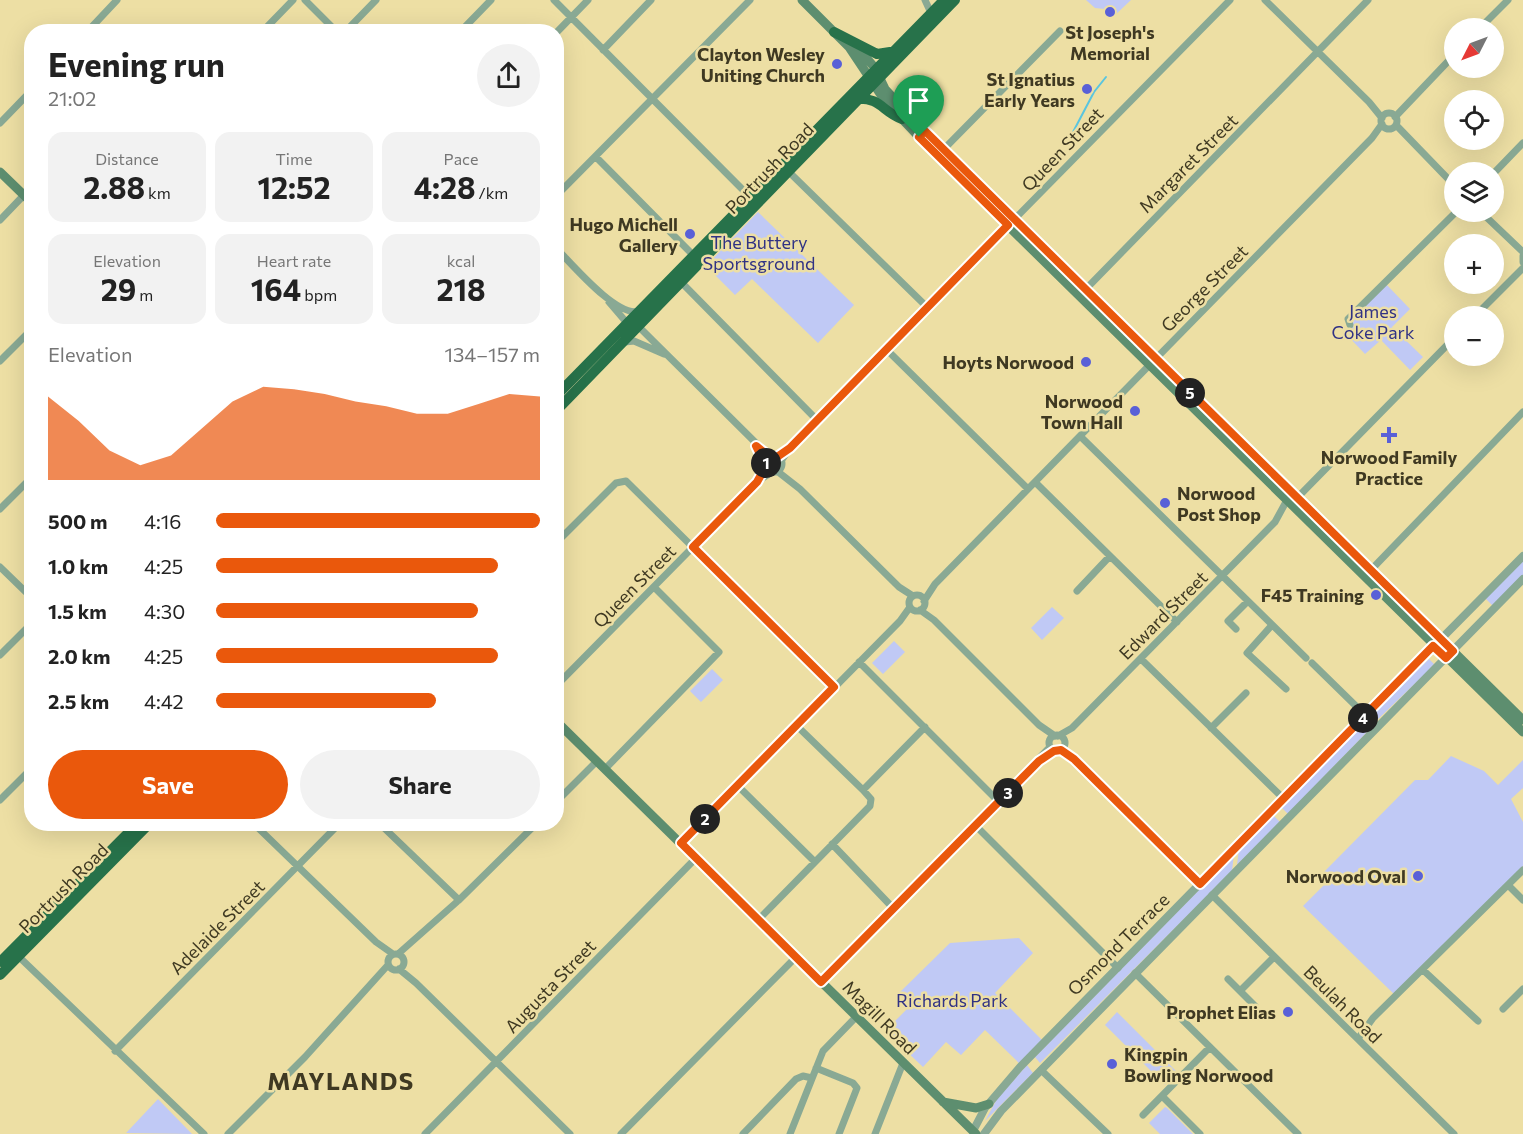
<!DOCTYPE html>
<html lang="en">
<head>
<meta charset="utf-8">
<style>
	:root { --surface:#fff; --page:#f2f2f2; --text:#222; --muted:#767676; --accent:#ea580c }
	body { margin:0; font-family:Commissioner,sans-serif; background:var(--page); color:var(--text); height:100vh; display:flex; flex-direction:column; font-size:22px; white-space:nowrap }
	* { box-sizing:border-box; margin:0 }
	p { font-size:20px; color:var(--muted) }
	.icon { flex:none; width:33px; height:33px; fill:none; stroke:currentColor; stroke-width:2; stroke-linecap:round; stroke-linejoin:round }
	.map { position:relative; flex:1; overflow:hidden }
	.drawer { position:absolute; left:24px; top:24px; width:540px; height:807px; display:flex; flex-direction:column; background:var(--surface); border-radius:24px; box-shadow:0 6px 24px #0002 }
	.drawer>* { flex:none }
	.needle { width:39px; rotate:228deg }
	.tools { position:absolute; left:1444px; top:18px; display:grid; gap:12px }
	.tools a { display:grid; place-items:center; width:60px; height:60px; border-radius:50%; background:var(--surface); box-shadow:0 6px 24px #0002; font-size:30px }
	.pin { position:absolute; display:grid; place-items:center; width:51px; height:51px; color:#fff; margin:-62px -26px; border-radius:50% 50% 50% 0; rotate:-45deg; box-shadow:0 0 6px #0007 }
	.pin .icon { rotate:45deg }
	.km { position:absolute; width:30px; height:30px; margin:-15px; border-radius:50%; background:#222; color:#fff; font-size:16px; line-height:30px; text-align:center }
	.round { display:grid; place-items:center; flex:none; width:63px; height:63px; border-radius:32px; background:var(--page) }
	.headline { display:flex; align-items:center; justify-content:space-between; height:102px; padding:0 24px }
	h1 { font-size:33px; font-weight:700; line-height:45px }
	.stats { display:grid; grid-template-columns:repeat(3,1fr); gap:9px; height:102px; padding:6px 24px }
	.stats div { display:grid; align-content:center; border-radius:15px; background:var(--page); text-align:center }
	.stats b { font-size:30px; font-weight:700 }
	.stats small { font-size:16px; font-weight:400 }
	.stats p { font-size:16px }
	.chart { height:168px; padding:12px 24px }
	.chart p { display:flex; justify-content:space-between }
	.chart svg { width:100%; height:108px; margin-top:6px; fill:var(--accent); opacity:.7 }
	.button { display:flex; gap:12px; margin-top:auto; padding:12px 24px }
	.button a { flex:1; height:69px; border-radius:36px; background:var(--accent); color:#fff; font-size:24px; font-weight:700; line-height:69px; text-align:center }
	.button a+a { background:var(--page); color:var(--text) }
	ul { padding:0 24px; list-style:none; font-size:20px }
	li { display:grid; grid-template-columns:96px 72px 1fr; align-items:center; height:45px }
	li i { height:15px; border-radius:8px; background:var(--accent) }
	.map>svg:first-child { display:block }
</style>
</head>
<body>
<div class="map">
<svg width="1523" height="1134" viewBox="0 0 1523 1134">
	<rect width="100%" height="100%" fill="#eddfa4"/>
	<path fill="#c0c9f5" d="M1086 0H1131L1113 17 1105 9 1095 8Z
		M758 212 854 305 818 343 752 279 735 295 706 266Z
		M1385 283 1410 309 1392 327 1423 357 1410 370 1381 340 1365 354 1344 332 1351 330 1356 312Z
		M1523 560V576L1493 606 1485 598Z
		M1052 607 1064 618 1042 640 1031 628Z
		M894 641 905 652 883 674 872 663Z
		M1429 659 1434 664 1427 672 1375 722 1371 718V714Z
		M712 669 723 680 701 702 690 691Z
		M1361 725 1368 731 1288 814 1280 806Z
		M1451 756 1484 771 1498 785 1523 760V788L1511 799 1523 822V866L1395 995 1303 906 1324 885 1318 878 1415 780H1428Z
		M1272 814 1280 822 1237 865 1239 849Z
		M1234 854 1232 871 1040 1063 1035 1057Z
		M1019 938 1033 953 995 993 1044 1042 1021 1065 985 1030 961 1055 946 1042 923 1067 885 1031 910 1006 898 994 950 943Z
		M1117 1012 1177 1072 1165 1085 1105 1025Z
		M1027 1065 1033 1073 985 1121 997 1099Z
		M158 1099 192 1134 126 1133Z
		M1165 1107 1167 1108 1193 1134H1160L1149 1123Z"/>
	<g fill="none" stroke-linecap="round" stroke-linejoin="round">
		<path stroke="#5ac5df" stroke-width="2" d="M1072 134 1094 92 1106 77"/>
		<path stroke="#89a994" stroke-width="7" d="M305 0 337 32
			M554 0 751 198
			M925 0 931 13
			M1265 0 1369 102 1382 118
			M1480 28 1508 0
			M87 32 117 0
			M262 32 293 0
			M345 32 376 0
			M460 32 491 0
			M556 33 588 0
			M603 50 651 0
			M1381 121a8 8 0 1 1 16 0a8 8 0 1 1-16 0Z
			M1395 117 1455 54
			M0 123 32 90
			M1396 125 1455 186
			M941 152 1060 31
			M596 157 694 256
			M789 172 928 308
			M1494 173 1523 143
			M556 196 750 0
			M1481 212 1523 252
			M0 220 24 195
			M556 248C572 264 617 318 639 311
			M1523 256V262
			M681 282 817 420
			M1083 292 1368 0
			M609 302 627 323
			M1475 316 1523 268
			M1350 325 1348 319 1456 212
			M638 326 770 457
			M625 342 634 341 664 354
			M887 350 1028 489
			M0 361 32 329
			M1080 436 1306 658
			M766 464a8 8 0 1 1 16 0a8 8 0 1 1-16 0Z
			M781 461 790 448 817 420 1230 0
			M777 471 800 489 899 587 913 596
			M1035 482 1177 622
			M1297 498 1455 337
			M0 509 32 477
			M556 543 616 483 626 481 834 687
			M0 567 32 598
			M1369 572 1523 412
			M1077 591 1110 556
			M909 603a8 8 0 1 1 16 0a8 8 0 1 1-16 0Z
			M924 601 935 584 1372 138 1382 124
			M920 610 934 620 1039 725 1055 736
			M1272 625 1247 653 1286 689
			M1236 629 1228 621 1247 602
			M0 655 32 623
			M1141 659 1284 799
			M859 662 999 802
			M1312 663 1359 709 1363 718
			M556 686 757 482 773 471
			M797 726 863 790
			M1211 728 1246 693
			M1049 743a8 8 0 1 1 16 0a8 8 0 1 1-16 0Z
			M1058 736 1072 728 1275 522 1287 500
			M1061 750 1074 759 1200 884
			M605 769 719 652 654 587
			M738 786 815 862
			M0 800 32 768
			M556 802 597 761
			M254 824 376 942 393 954
			M380 824 459 900
			M976 826 1118 968
			M681 843 900 621 910 607
			M832 844 894 909
			M1508 885 1523 900
			M1212 895 1454 1134
			M758 920 870 806 871 799 863 790 925 727
			M16 954 204 1134
			M398 954 459 900 536 824
			M388 962a8 8 0 1 1 16 0a8 8 0 1 1-16 0Z
			M399 969 416 983 570 1134
			M1423 970 1478 1021
			M1135 973 1298 1134
			M1228 979 1255 1006
			M821 982 1050 747
			M1240 991 1274 957
			M1503 1009 1523 989
			M1358 1039 1373 1018 1523 870
			M115 1051 339 824
			M816 1068 853 1083 857 1088 839 1134
			M1041 1070 1108 1134
			M1162 1096 1200 1134
			M1143 1115 1210 1047
			M228 1134 305 1057 388 965
			M425 1134 696 858
			M621 1134 796 957
			M743 1134 796 1079 803 1076 812 1078
			M790 1134 823 1051 856 1017
			M875 1134 903 1063"/>
		<path stroke="#89a994" stroke-width="8" d="M1441 639 1523 556
			M973 1131 985 1108 1020 1067 1433 646
			M984 1134 1001 1111 1089 1021 1523 579"/>
		<path stroke="#5d8e6f" stroke-width="9" d="M802 0 849 47 885 101 937 156 1523 732
			M856 46 875 68 885 89 910 116 1523 720
			M0 172 32 203
			M556 721 976 1134
			M943 1102 976 1108 989 1104"/>
		<path stroke="#27724a" stroke-width="10" d="M834 32 877 54 890 52
			M856 99C881 97 882 112 902 119
			M556 396 944 0
			M556 411 955 0
			M0 962 137 824
			M0 975 149 824"/>
	</g>
	<g fill="none" stroke-linecap="round" stroke-linejoin="round">
		<g stroke="#fff" stroke-width="12">
			<path id="route" d="M925 131 1453 651 1446 658 1433 646 1200 884 1074 759 1061 750 1054 751 1039 761 821 982 681 843 834 687 693 547 757 482 766 466 756 446 770 457H777L790 448 1008 225 919 137Z"/>
		</g>
		<use href="#route" stroke="#ea580c" stroke-width="8"/>
	</g>
	<g fill="#5960d7" stroke="#eddfa4" stroke-width="2">
		<circle cx="1110" cy="12" r="6"/>
		<circle cx="837" cy="64" r="6"/>
		<circle cx="1087" cy="89" r="6"/>
		<circle cx="690" cy="234" r="6"/>
		<circle cx="1086" cy="362" r="6"/>
		<circle cx="1135" cy="411" r="6"/>
		<path d="M1386 426h6v6h6v6h-6v6h-6v-6h-6v-6h6z"/>
		<circle cx="1165" cy="503" r="6"/>
		<circle cx="1376" cy="595" r="6"/>
		<circle cx="1418" cy="876" r="6"/>
		<circle cx="1288" cy="1012" r="6"/>
		<circle cx="1112" cy="1064" r="6"/>
	</g>
	<g text-anchor="middle" dominant-baseline="central" stroke-width="5" stroke-linejoin="round" paint-order="stroke">
		<g font-size="18" font-weight="bold" fill="#3f3922" stroke="#eddfa4" text-anchor="end">
			<text x="1110" y="32" text-anchor="middle">St Joseph's<tspan x="1110" dy="21">Memorial</tspan></text>
			<text x="825" y="54">Clayton Wesley<tspan x="825" dy="21">Uniting Church</tspan></text>
			<text x="1075" y="79">St Ignatius<tspan x="1075" dy="21">Early Years</tspan></text>
			<text x="678" y="224">Hugo Michell<tspan x="678" dy="21">Gallery</tspan></text>
			<text x="1074" y="362">Hoyts Norwood</text>
			<text x="1123" y="401">Norwood<tspan x="1123" dy="21">Town Hall</tspan></text>
			<text x="1389" y="457" text-anchor="middle">Norwood Family<tspan x="1389" dy="21">Practice</tspan></text>
			<text x="1177" y="493" text-anchor="start">Norwood<tspan x="1177" dy="21">Post Shop</tspan></text>
			<text x="1364" y="595">F45 Training</text>
			<text x="1406" y="876">Norwood Oval</text>
			<text x="1276" y="1012">Prophet Elias</text>
			<text x="1124" y="1054" text-anchor="start">Kingpin<tspan x="1124" dy="21">Bowling Norwood</tspan></text>
		</g>
		<g font-size="18" fill="#3f3922" stroke="#eddfa4">
			<text transform="translate(1062 149) rotate(-46)">Queen Street</text>
			<text transform="translate(1188 163) rotate(-45)">Margaret Street</text>
			<text transform="translate(769 168) rotate(-46)">Portrush Road</text>
			<text transform="translate(1204 288) rotate(-45)">George Street</text>
			<text transform="translate(634 586) rotate(-45)">Queen Street</text>
			<text transform="translate(1163 615) rotate(-45)">Edward Street</text>
			<text transform="translate(63 888) rotate(-45)">Portrush Road</text>
			<text transform="translate(217 927) rotate(-45)">Adelaide Street</text>
			<text transform="translate(1118 944) rotate(-45)">Osmond Terrace</text>
			<text transform="translate(550 986) rotate(-46)">Augusta Street</text>
			<text transform="translate(1343 1004) rotate(45)">Beulah Road</text>
			<text transform="translate(880 1017) rotate(45)">Magill Road</text>
		</g>
		<g font-size="18" fill="#303284" stroke="#eddfa4">
			<text x="759" y="242">The Buttery<tspan x="759" dy="21">Sportsground</tspan></text>
			<text x="1373" y="311">James<tspan x="1373" dy="21">Coke Park</tspan></text>
			<text x="952" y="1000">Richards Park</text>
		</g>
		<g font-size="24" font-weight="bold" letter-spacing="1.5" fill="#3f3922" stroke="#eddfa4">
			<text x="341" y="1080">MAYLANDS</text>
		</g>
	</g>
</svg>
<div class="tools">
<a><svg class="needle" viewBox="-14 -14 28 28"><path d="M0-13l5 13h-10z" fill="#e53935"/><path d="M0 13l5-13h-10z" fill="#767676"/></svg></a>
<a><svg class="icon" aria-label="locate" viewBox="0 0 24 24"><circle cx="12" cy="12" r="6"/><path d="M12 2v4M12 18v4M2 12h4M18 12h4"/></svg></a>
<a><svg class="icon" aria-label="layers" viewBox="0 0 24 24"><path d="M12 4l9 5-9 5-9-5zM3 14l9 5 9-5"/></svg></a>
<a>+</a>
<a>−</a>
</div>
<div class="pin" style="left:919px;top:137px;background:#1e9e55"><svg class="icon" aria-label="arrive" viewBox="0 0 24 24"><path d="M6 21V4h12l-3 4 3 4H6"/></svg></div>
<b class="km" style="left:766px;top:463px">1</b>
<b class="km" style="left:705px;top:819px">2</b>
<b class="km" style="left:1008px;top:793px">3</b>
<b class="km" style="left:1363px;top:718px">4</b>
<b class="km" style="left:1190px;top:393px">5</b>
<section class="drawer">
<div class="headline"><div><h1>Evening run</h1><p>21:02</p></div><a class="round"><svg class="icon" aria-label="share" viewBox="0 0 24 24"><path d="M12 15V3M7 8l5-5 5 5M5 13v7h14v-7"/></svg></a></div>
<div class="stats">
<div><p>Distance</p><b>2.88<small> km</small></b></div>
<div><p>Time</p><b>12:52</b></div>
<div><p>Pace</p><b>4:28<small> /km</small></b></div>
</div>
<div class="stats">
<div><p>Elevation</p><b>29<small> m</small></b></div>
<div><p>Heart rate</p><b>164<small> bpm</small></b></div>
<div><p>kcal</p><b>218</b></div>
</div>
<div class="chart"><p><span>Elevation</span>134–157 m</p>
<svg viewBox="0 0 160 44" preserveAspectRatio="none"><path d="M0 44V10L10 20L20 32L30 38L40 34L50 23L60 12L70 6L80 7L90 9L100 12L110 14L120 17L130 17L140 13L150 9L160 10V44z"/></svg>
</div>
<ul>
<li><b>500 m</b>4:16<i style="width:100%"></i></li>
<li><b>1.0 km</b>4:25<i style="width:87%"></i></li>
<li><b>1.5 km</b>4:30<i style="width:81%"></i></li>
<li><b>2.0 km</b>4:25<i style="width:87%"></i></li>
<li><b>2.5 km</b>4:42<i style="width:68%"></i></li>
</ul>
<div class="button"><a>Save</a><a>Share</a></div>
</section>
</div>
</body>
</html>
